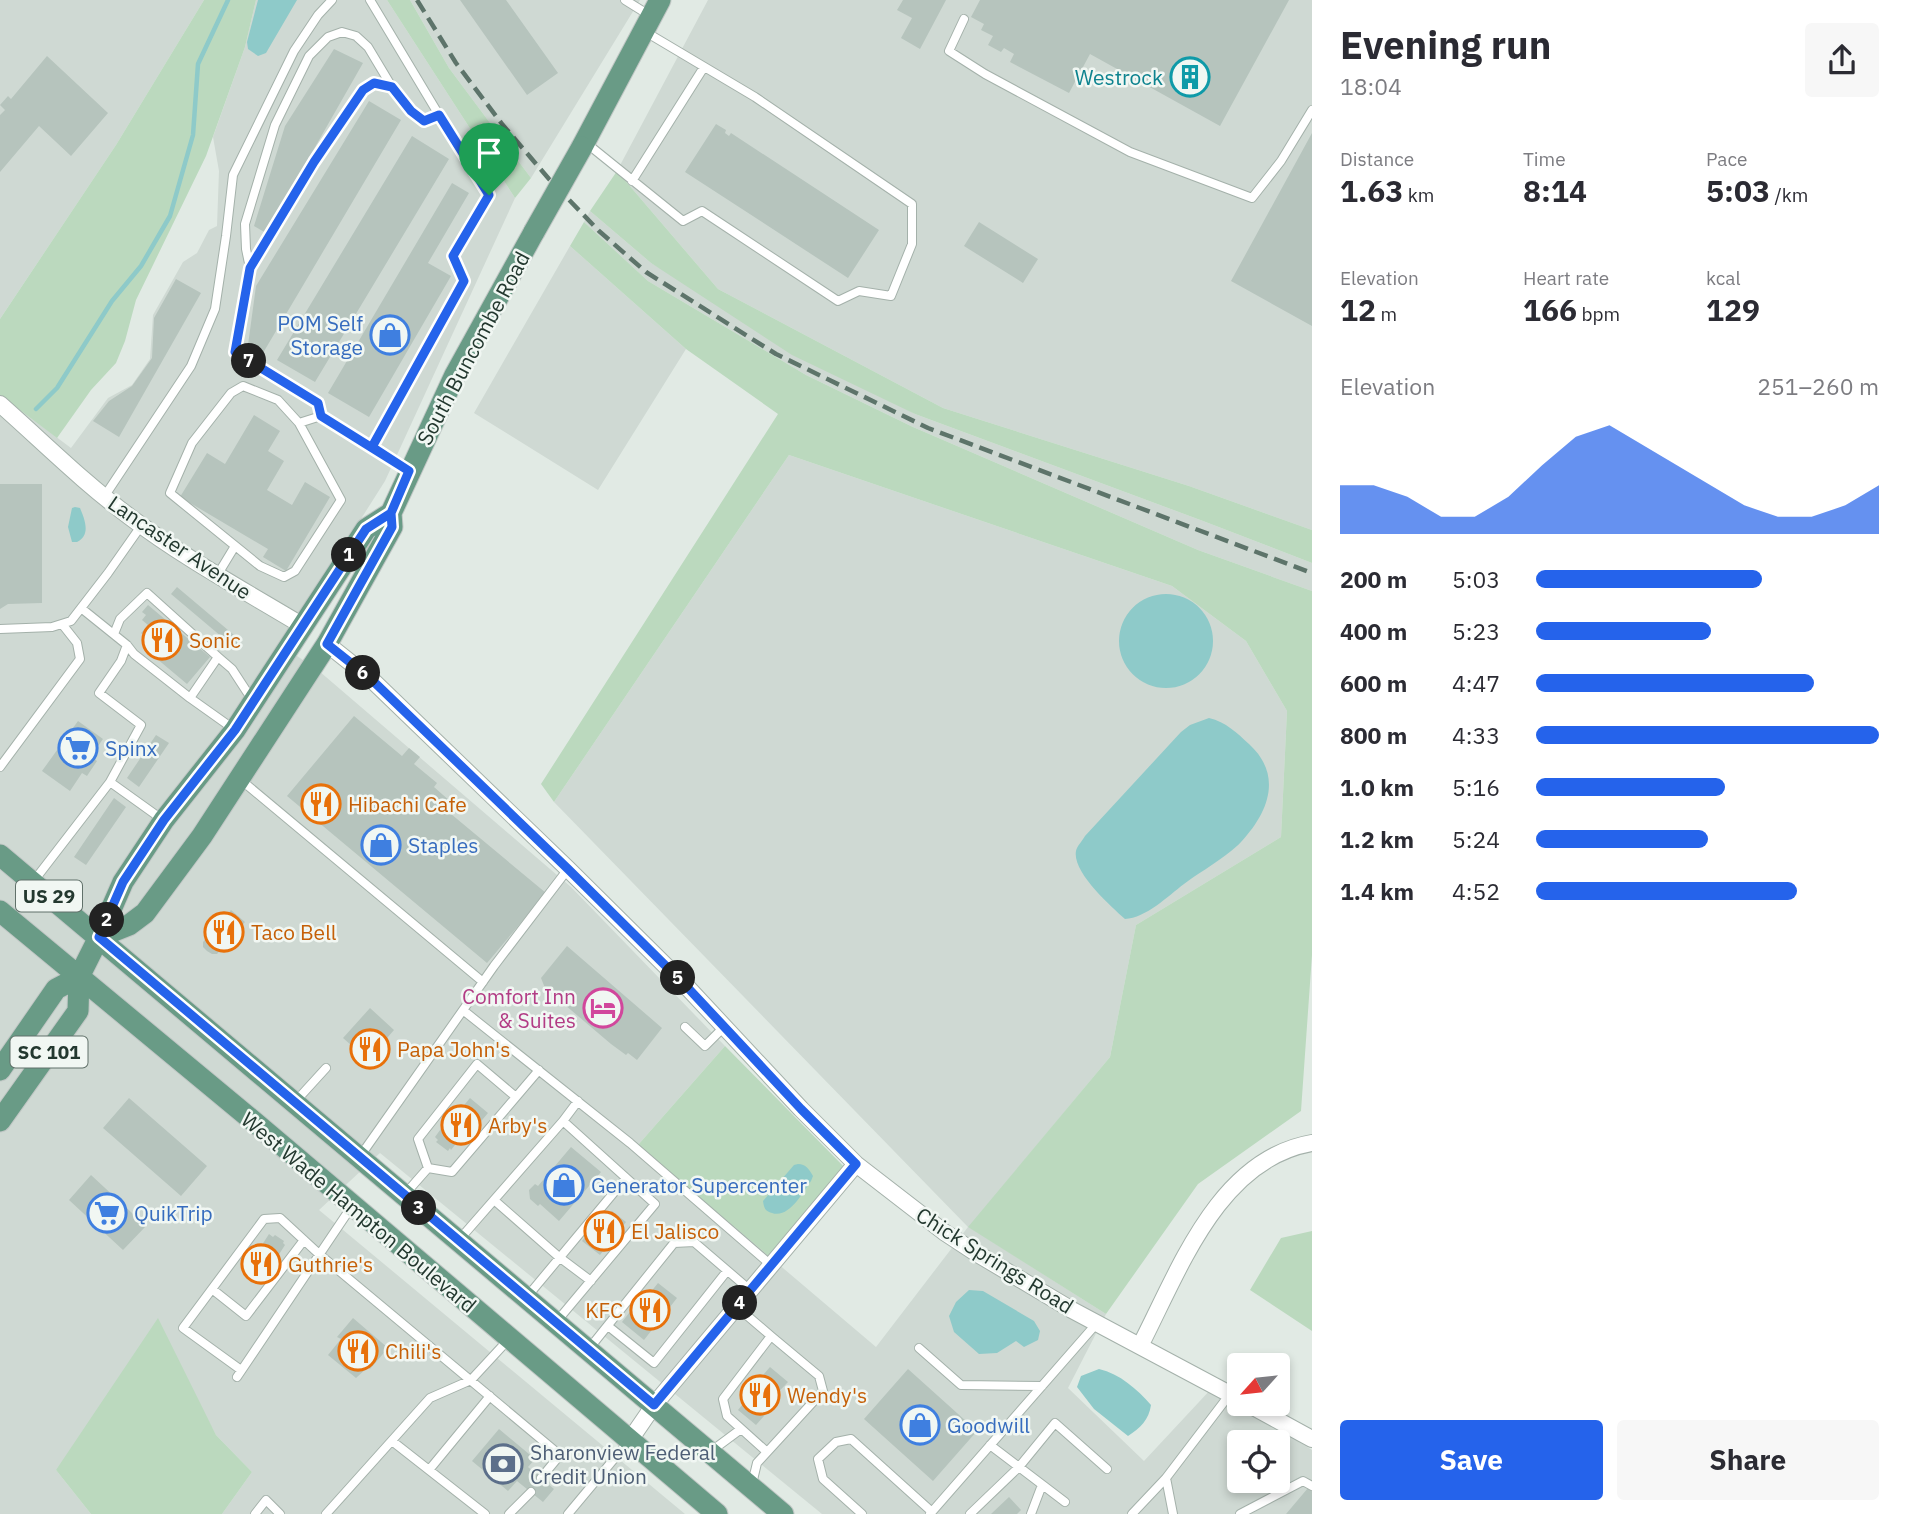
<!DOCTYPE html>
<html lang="en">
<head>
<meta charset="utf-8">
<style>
	:root { --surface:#fff; --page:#f7f7f7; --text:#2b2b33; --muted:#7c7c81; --accent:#2563eb }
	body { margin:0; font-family:"IBM Plex Sans",sans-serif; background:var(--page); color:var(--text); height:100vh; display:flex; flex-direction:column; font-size:26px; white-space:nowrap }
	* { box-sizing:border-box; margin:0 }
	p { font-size:23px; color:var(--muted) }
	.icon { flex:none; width:38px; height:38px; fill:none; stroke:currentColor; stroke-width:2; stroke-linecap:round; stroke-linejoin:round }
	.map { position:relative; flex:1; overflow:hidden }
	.panel { display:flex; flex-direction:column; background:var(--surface); width:595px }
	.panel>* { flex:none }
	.needle { width:46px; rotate:243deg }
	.tools { position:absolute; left:1227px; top:1353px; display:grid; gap:14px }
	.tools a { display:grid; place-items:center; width:63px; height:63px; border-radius:7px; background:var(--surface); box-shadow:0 4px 10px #0003; font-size:35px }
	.pin { position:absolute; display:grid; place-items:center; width:60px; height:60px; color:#fff; margin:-72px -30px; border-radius:50% 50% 50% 0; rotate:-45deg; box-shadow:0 0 7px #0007 }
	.pin .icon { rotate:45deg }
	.km { position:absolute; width:35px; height:35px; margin:-18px; border-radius:50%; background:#222; color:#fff; font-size:19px; line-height:35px; text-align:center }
	.round { display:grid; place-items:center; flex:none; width:74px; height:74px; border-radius:7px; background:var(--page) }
	.headline { display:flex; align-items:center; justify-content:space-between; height:119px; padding:0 28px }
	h1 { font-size:38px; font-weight:700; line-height:52px }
	.metrics { display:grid; grid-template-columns:repeat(3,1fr); gap:10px; height:119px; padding:7px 28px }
	.metrics div { display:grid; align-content:center }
	.metrics b { font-size:30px; font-weight:700 }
	.metrics small { font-size:19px; font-weight:400 }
	.metrics p { font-size:19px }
	.chart { height:196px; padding:14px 28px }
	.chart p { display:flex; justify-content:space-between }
	.chart svg { width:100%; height:126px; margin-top:7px; fill:var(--accent); opacity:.7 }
	.primary-button { display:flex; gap:14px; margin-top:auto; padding:14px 28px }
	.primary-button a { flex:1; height:80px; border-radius:7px; background:var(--accent); color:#fff; font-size:28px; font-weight:700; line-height:80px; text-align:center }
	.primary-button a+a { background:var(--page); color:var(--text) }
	ul { padding:0 28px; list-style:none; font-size:23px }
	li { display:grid; grid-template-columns:112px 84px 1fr; align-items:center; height:52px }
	li i { height:18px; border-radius:9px; background:var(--accent) }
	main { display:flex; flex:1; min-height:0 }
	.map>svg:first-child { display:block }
</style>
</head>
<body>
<main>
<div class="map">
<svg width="1312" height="1514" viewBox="0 0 1312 1514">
	<rect width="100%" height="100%" fill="#e1eae4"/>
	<path fill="#cfd9d3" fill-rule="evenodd" d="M0 0H204L116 145 0 319Z
		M256 0H387L515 198 385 481 281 645 319 671 571 887 725 1046 638 1145 876 1347 968 1227 554 802 789 455 1172 586 1246 641 1287 711 1281 837 1136 925 1110 1057 969 1227 1106 1314 1068 1388 1144 1461 1212 1388 1312 1450V1514H822L380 1153 319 1210 685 1514H222L252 1472 216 1435 200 1405 56 1470 91 1514H0V395L71 448 108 398 132 385 150 359 153 315 183 262 197 253 209 230 217 226 219 171 213 137 245 47ZM1239 1442H1278V1480H1239Z
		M410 0H640L531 178 449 68Z
		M708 0H1312V530L1189 486 943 408 718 289 617 171Z
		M590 211 651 263 915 414 1203 521 1312 563V591L1198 550 913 427 806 375 648 281 584 222Z
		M570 246 686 349 598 490 474 413Z"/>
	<path fill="#bbd9be" d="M204 0H256L245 47 206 156 136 300 125 341 116 363 91 390 57 438 0 395V319L116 145Z
		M387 0H410L449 68 531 178 515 198Z
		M617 171 718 289 943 408 1189 486 1312 530V563L1203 521 915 414 792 355 651 263 590 211Z
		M584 222 648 281 806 375 913 427 1198 550 1312 591V955L1301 1111 1198 1184 1106 1314 968 1227 1110 1057 1136 925 1281 837 1287 711 1246 641 1172 586 789 455 554 802 541 784 778 414 686 349 570 246Z
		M725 1046 854 1177 778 1264 638 1145Z
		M1312 1231V1331L1250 1290 1281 1238Z
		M158 1318 216 1435 252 1472 222 1514H91L56 1470Z"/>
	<path fill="#8ecac9" d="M258 0H297L266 53 258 56 248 49 247 42Z
		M75 507 80 508C85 520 91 535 77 542H72L68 527 72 508Z
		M1119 641a47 47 0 1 1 94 0a47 47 0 1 1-94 0Z
		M1209 718C1226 722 1237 733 1249 744 1283 775 1269 812 1241 842 1228 856 1200 872 1184 884 1168 896 1146 918 1125 919 1111 906 1072 872 1076 851 1077 846 1083 840 1085 836L1181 732 1190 725Z
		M798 1164C806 1164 809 1169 813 1176L811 1181C803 1192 789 1219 772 1213 765 1211 764 1208 763 1201L794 1165Z
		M969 1290 983 1291 1034 1321 1040 1331 1038 1340 1024 1347 1016 1341 997 1353 979 1354 954 1332 949 1316 956 1302Z
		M1099 1369C1120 1374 1137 1389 1151 1405 1149 1420 1140 1428 1128 1436L1094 1409 1077 1387 1081 1376Z"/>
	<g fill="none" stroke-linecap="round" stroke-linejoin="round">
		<path stroke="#8ecac9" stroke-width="4.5" d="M36 409 57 388 112 301 141 266 170 216 193 135 198 64 228 0"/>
	</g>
	<path fill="#b6c4bd" d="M460 0H506L558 73 527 95Z
		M903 0H946L920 49 901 38 912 18 897 10Z
		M980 0H1289L1220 126 1090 54 1069 93 1010 62 1014 54 1004 48 1001 52 988 45 993 36 981 30 984 24 971 17Z
		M334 49 363 63 266 233 254 226 285 126Z
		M47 56 108 113 71 156 39 126 0 172V115L5 110 0 105 8 96 11 99Z
		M369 101 401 120 263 353 248 345 256 286Z
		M716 124 726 130 725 133 729 136 731 133 879 230 848 278 685 172Z
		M1312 133V326L1231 281Z
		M412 136 449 159 315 382 277 360Z
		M452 183 469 193 428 263 451 276 369 417 328 393Z
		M979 222 1038 259 1023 283 964 246Z
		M176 279 201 293 119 437 93 421 109 401 132 386 152 358 154 318Z
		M254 415 280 431 268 451 284 461 267 490 292 505 305 482 330 497 286 571 263 557 268 549 180 497 207 453 225 464Z
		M0 484H42V603L8 604 0 609Z
		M177 587 241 641 235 648 171 594Z
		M148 605 210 657 187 684 156 658 162 651 141 633 148 625 142 620 146 615 142 612Z
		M354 716 402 756 409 748 420 757 414 764 437 783 434 787 451 802 445 809 546 893 487 963 287 796Z
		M78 721 103 739 91 756 97 761 87 776 82 773 70 791 42 771Z
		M156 735 169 743 139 787 127 778Z
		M114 798 126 807 86 865 74 857Z
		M231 910 245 922 217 954H212L207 951 203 947V942Z
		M567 946 662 1028 637 1060 628 1053 626 1055 611 1044 545 988 541 978Z
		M370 1008 394 1030 368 1060 343 1038Z
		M129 1098 207 1166 181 1196 103 1128Z
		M470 1098 488 1113 466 1139 462 1136 451 1150 450 1148 448 1151 436 1142 438 1140 435 1137 453 1112 456 1115Z
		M571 1147 601 1172 559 1221 540 1204 538 1206 530 1199 529 1190 535 1184 538 1186Z
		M91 1175 146 1226 123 1250 69 1200Z
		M612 1211 626 1222 600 1255 582 1241 602 1215 606 1218Z
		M269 1234 273 1237 275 1235 284 1241 283 1243 285 1245 260 1284 244 1273 256 1255 253 1254 258 1247 260 1248Z
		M658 1283 677 1298 644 1340 622 1322 643 1295 646 1298Z
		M353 1318 388 1348 370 1369 368 1367 356 1378 328 1355 341 1339 337 1337Z
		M770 1367 788 1382 768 1403 772 1407 756 1425 738 1410 747 1399 745 1396Z
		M908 1369 977 1431 933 1481 864 1419Z
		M499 1429 535 1459 528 1467 554 1489 543 1502 517 1481 508 1491 472 1461Z
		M1308 1488 1312 1491V1514H1286Z
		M1009 1497 1021 1510 1017 1514H991Z"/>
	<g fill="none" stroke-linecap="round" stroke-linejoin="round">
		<g stroke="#a4b1aa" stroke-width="10">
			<path id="lane" d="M370 0 439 115
				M625 0 649 15
				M964 19 949 51 985 74 1130 152 1252 198 1281 161 1312 110
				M585 142 683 221 702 211 838 301 859 291 891 296 912 244V204L755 97 644 31
				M632 181 704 67
				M250 268 246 249 245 224 275 125 309 56 328 37 342 32 356 36 368 47 392 87
				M321 416 318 403 235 352 250 268 314 162 363 90 375 83 392 87 411 111 424 121 439 115 489 195 453 256 464 281 372 447
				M299 423 341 500 295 571 284 577 260 566 170 493 192 443 231 393 243 386 278 400 299 423 321 416 409 471
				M104 497 191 366 215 309 226 236 233 175 294 51 318 15 332 0
				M218 574 235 546
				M81 608 127 645 134 654 190 698
				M0 629 52 627 71 621 108 573 141 526
				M114 634 120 619 147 593 218 657
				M127 645 121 661 99 693 141 725 110 782 163 820
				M235 730 190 698 218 657 232 669 247 692 255 698
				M0 767 80 659 77 643 62 624
				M241 780 483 982
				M33 882 110 782
				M464 1011 630 1143 771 1265
				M685 1027 705 1046 724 1027
				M477 1064 516 1097 452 1172 428 1168 418 1139Z
				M516 1097 539 1070
				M295 1102 326 1068
				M361 1155 494 966 568 869
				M406 1193 428 1168
				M494 1200 559 1257 591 1281
				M459 1240 563 1121
				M212 1289 246 1316 304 1240
				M526 1298 626 1178
				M737 1307 771 1336
				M557 1321 655 1204 563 1121 578 1101
				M608 1326 654 1363 727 1271
				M919 1348 961 1385 1042 1386
				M588 1350 674 1243 694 1242 750 1290
				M241 1370 183 1328 264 1219 280 1218 319 1254 560 1455 541 1478
				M237 1377 352 1206
				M392 1441 485 1514
				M990 1445 1019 1467 1055 1423 1107 1469
				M710 1452 741 1429
				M429 1470 490 1396
				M752 1484 757 1463 823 1391 819 1376 771 1336 723 1399 727 1416 767 1452
				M255 1514 266 1500 280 1514
				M326 1514 430 1398 471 1380 509 1339
				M509 1514 531 1492
				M568 1514 629 1441
				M862 1514 823 1479 818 1459 836 1442 851 1439 932 1512
				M930 1514 1097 1323
				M970 1514 1019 1467 1065 1502
				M1031 1514 1042 1485
				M1132 1514 1166 1478
				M1173 1514 1166 1478 1230 1394
				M1240 1514 1303 1481 1312 1486"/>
		</g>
		<g stroke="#a4b1aa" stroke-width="18">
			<path id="street" d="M0 404C43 442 84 483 130 517 184 558 245 591 303 626
				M327 644 371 679 568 869 688 988 801 1109 856 1164 944 1232 976 1253 1072 1310 1239 1399
				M1140 1346C1179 1271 1218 1159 1312 1143
				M1248 1404 1312 1439
				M630 1440 654 1405 856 1164"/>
		</g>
		<g stroke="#c1c7c5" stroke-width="23">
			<path id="primary" d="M582 147 660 0
				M0 855 783 1514
				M0 911 258 1125 717 1514
				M99 937 129 925 145 913 202 836 327 644 392 527 391 513 455 375 534 232
				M0 1070 56 989 79 977
				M0 1121 78 1011 79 977 99 937 123 882 164 820 235 730 366 529 391 513"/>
		</g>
		<use href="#lane" stroke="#fff" stroke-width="8"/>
		<use href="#street" stroke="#fff" stroke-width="16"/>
		<use href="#primary" stroke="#699b86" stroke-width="21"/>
		<path stroke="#5d746a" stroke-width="4.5" stroke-dasharray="14 7" stroke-linecap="butt" d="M417 0 456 63 502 124 549 179 599 231 646 272 776 354 928 428 1312 573"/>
		<g stroke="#c1c7c5" stroke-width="23" stroke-linecap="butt">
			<path id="primary-bridge" d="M534 232 582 147"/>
		</g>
		<use href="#primary-bridge" stroke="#699b86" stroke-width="21"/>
	</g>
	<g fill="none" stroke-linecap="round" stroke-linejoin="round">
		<g stroke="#fff" stroke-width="14">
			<path id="route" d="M489 195 453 256 464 281 372 447 409 471 391 513 366 529 235 730 164 820 123 882 99 937 654 1405 856 1164 801 1109 688 988 568 869 371 679 327 644 392 527 391 513 409 471 321 416 318 403 235 352 250 268 314 162 363 90 374 83 392 87 411 111 424 121 439 115 489 195"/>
		</g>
		<use href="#route" stroke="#2563eb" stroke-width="9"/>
	</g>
	<defs>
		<g id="building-ring" transform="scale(2.0125)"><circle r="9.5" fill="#f1f7f3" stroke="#0f9aa8" stroke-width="1.5"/><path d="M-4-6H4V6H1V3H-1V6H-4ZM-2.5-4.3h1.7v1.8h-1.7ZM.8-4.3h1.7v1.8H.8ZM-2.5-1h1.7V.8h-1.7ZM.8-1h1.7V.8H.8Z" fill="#0f9aa8"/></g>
		<g id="shop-ring" transform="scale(2.0125)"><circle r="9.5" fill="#f1f7f3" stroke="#3f7fe0" stroke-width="1.5"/><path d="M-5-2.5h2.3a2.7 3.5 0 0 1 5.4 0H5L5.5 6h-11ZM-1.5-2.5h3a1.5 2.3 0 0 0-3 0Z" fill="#3f7fe0"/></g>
		<g id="restaurant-ring" transform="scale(2.0125)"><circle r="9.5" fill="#f1f7f3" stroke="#e8710a" stroke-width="1.5"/><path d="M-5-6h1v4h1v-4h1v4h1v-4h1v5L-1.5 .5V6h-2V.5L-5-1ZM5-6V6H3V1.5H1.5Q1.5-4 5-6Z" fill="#e8710a"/></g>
		<g id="supermarket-ring" transform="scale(2.0125)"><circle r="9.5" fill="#f1f7f3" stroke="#3f7fe0" stroke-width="1.5"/><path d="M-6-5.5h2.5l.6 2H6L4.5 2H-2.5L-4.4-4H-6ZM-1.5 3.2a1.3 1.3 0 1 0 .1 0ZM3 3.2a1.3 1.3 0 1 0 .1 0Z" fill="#3f7fe0"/></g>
		<g id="hotel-ring" transform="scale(2.0125)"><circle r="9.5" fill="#f1f7f3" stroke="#d1479c" stroke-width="1.5"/><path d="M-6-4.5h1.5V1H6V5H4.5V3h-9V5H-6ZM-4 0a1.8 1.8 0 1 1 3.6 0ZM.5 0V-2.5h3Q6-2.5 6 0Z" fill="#d1479c"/></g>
		<g id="bank-ring" transform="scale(2.0125)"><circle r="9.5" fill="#f1f7f3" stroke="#5c6f8a" stroke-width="1.5"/><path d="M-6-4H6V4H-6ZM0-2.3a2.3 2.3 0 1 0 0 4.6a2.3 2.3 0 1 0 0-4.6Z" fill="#5c6f8a"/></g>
	</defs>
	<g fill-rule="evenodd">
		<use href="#building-ring" x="1190" y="77"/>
		<use href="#shop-ring" x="390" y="335"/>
		<use href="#restaurant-ring" x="162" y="640"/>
		<use href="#supermarket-ring" x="78" y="748"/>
		<use href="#restaurant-ring" x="321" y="804"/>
		<use href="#shop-ring" x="381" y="845"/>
		<use href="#restaurant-ring" x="224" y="932"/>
		<use href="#hotel-ring" x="603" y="1008"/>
		<use href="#restaurant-ring" x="370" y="1049"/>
		<use href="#restaurant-ring" x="461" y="1125"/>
		<use href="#shop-ring" x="564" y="1185"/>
		<use href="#supermarket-ring" x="107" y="1213"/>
		<use href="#restaurant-ring" x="604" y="1231"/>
		<use href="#restaurant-ring" x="261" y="1264"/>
		<use href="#restaurant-ring" x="650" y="1310"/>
		<use href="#restaurant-ring" x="358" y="1351"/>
		<use href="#restaurant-ring" x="760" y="1395"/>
		<use href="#shop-ring" x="920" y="1425"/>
		<use href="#bank-ring" x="503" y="1464"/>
	</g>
	<g text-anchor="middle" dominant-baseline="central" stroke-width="5" stroke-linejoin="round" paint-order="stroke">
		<g fill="#f1f7f3" stroke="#61716a" stroke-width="2">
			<rect x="16" y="880.5" width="66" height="31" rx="5"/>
			<rect x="10.5" y="1036.5" width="77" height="31" rx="5"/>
		</g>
		<g font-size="19" font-weight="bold" fill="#23382f">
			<text x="49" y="896">US 29</text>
			<text x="49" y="1052">SC 101</text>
		</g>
		<g font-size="21" fill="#0d838f" stroke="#f1f7f3" text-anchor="end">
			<text x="1163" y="77">Westrock</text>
		</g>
		<g font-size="21" fill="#366cbe" stroke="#f1f7f3" text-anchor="start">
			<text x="363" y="323" text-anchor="end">POM Self<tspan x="363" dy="24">Storage</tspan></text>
			<text x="105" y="748">Spinx</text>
			<text x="408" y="845">Staples</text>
			<text x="591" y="1185">Generator Supercenter</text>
			<text x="134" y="1213">QuikTrip</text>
			<text x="947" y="1425">Goodwill</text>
		</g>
		<g font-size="21" fill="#23382f" stroke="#f1f7f3">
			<text transform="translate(473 348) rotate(-62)">South Buncombe Road</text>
			<text transform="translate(180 547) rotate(34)">Lancaster Avenue</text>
			<text transform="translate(359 1212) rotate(40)">West Wade Hampton Boulevard</text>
			<text transform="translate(995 1260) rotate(32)">Chick Springs Road</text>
		</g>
		<g font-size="21" fill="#c56008" stroke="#f1f7f3" text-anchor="start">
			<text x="189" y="640">Sonic</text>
			<text x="348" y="804">Hibachi Cafe</text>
			<text x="251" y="932">Taco Bell</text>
			<text x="397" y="1049">Papa John's</text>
			<text x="488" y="1125">Arby's</text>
			<text x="631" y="1231">El Jalisco</text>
			<text x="288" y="1264">Guthrie's</text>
			<text x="623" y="1310" text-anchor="end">KFC</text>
			<text x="385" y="1351">Chili's</text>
			<text x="787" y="1395">Wendy's</text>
		</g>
		<g font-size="21" fill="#b23c85" stroke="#f1f7f3" text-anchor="end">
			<text x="576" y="996">Comfort Inn<tspan x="576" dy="24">&amp; Suites</tspan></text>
		</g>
		<g font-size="21" fill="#4e5e75" stroke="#f1f7f3" text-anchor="start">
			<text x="530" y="1452">Sharonview Federal<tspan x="530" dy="24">Credit Union</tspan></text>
		</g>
	</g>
</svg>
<div class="tools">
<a><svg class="needle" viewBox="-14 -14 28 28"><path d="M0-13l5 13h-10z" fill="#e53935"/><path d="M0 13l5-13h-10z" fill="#7c7c81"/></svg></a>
<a><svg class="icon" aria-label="locate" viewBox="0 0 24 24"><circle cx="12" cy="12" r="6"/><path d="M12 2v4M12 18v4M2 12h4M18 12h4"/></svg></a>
</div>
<div class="pin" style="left:489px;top:195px;background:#1e9e55"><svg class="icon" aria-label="arrive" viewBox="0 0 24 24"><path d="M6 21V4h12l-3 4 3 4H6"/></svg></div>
<b class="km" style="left:349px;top:555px">1</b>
<b class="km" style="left:107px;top:920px">2</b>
<b class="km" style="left:419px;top:1208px">3</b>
<b class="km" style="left:740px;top:1303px">4</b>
<b class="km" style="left:678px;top:978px">5</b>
<b class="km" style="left:363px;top:673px">6</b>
<b class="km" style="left:249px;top:361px">7</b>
</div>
<section class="panel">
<div class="headline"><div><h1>Evening run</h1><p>18:04</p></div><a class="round"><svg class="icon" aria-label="share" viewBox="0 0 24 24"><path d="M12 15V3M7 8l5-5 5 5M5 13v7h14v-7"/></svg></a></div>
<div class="metrics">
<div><p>Distance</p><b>1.63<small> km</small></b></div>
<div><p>Time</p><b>8:14</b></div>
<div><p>Pace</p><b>5:03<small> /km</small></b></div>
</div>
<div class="metrics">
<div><p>Elevation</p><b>12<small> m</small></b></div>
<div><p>Heart rate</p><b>166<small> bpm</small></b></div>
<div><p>kcal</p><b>129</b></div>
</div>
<div class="chart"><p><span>Elevation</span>251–260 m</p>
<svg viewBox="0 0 160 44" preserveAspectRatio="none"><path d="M0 44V27L10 27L20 31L30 38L40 38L50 31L60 20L70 10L80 6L90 13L100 20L110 27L120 34L130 38L140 38L150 34L160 27V44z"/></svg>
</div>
<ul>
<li><b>200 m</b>5:03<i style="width:66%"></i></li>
<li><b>400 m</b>5:23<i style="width:51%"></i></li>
<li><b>600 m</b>4:47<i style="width:81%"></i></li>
<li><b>800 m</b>4:33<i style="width:100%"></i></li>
<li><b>1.0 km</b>5:16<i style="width:55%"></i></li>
<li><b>1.2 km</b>5:24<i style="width:50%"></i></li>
<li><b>1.4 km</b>4:52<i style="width:76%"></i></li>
</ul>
<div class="primary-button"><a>Save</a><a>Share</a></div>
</section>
</main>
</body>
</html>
